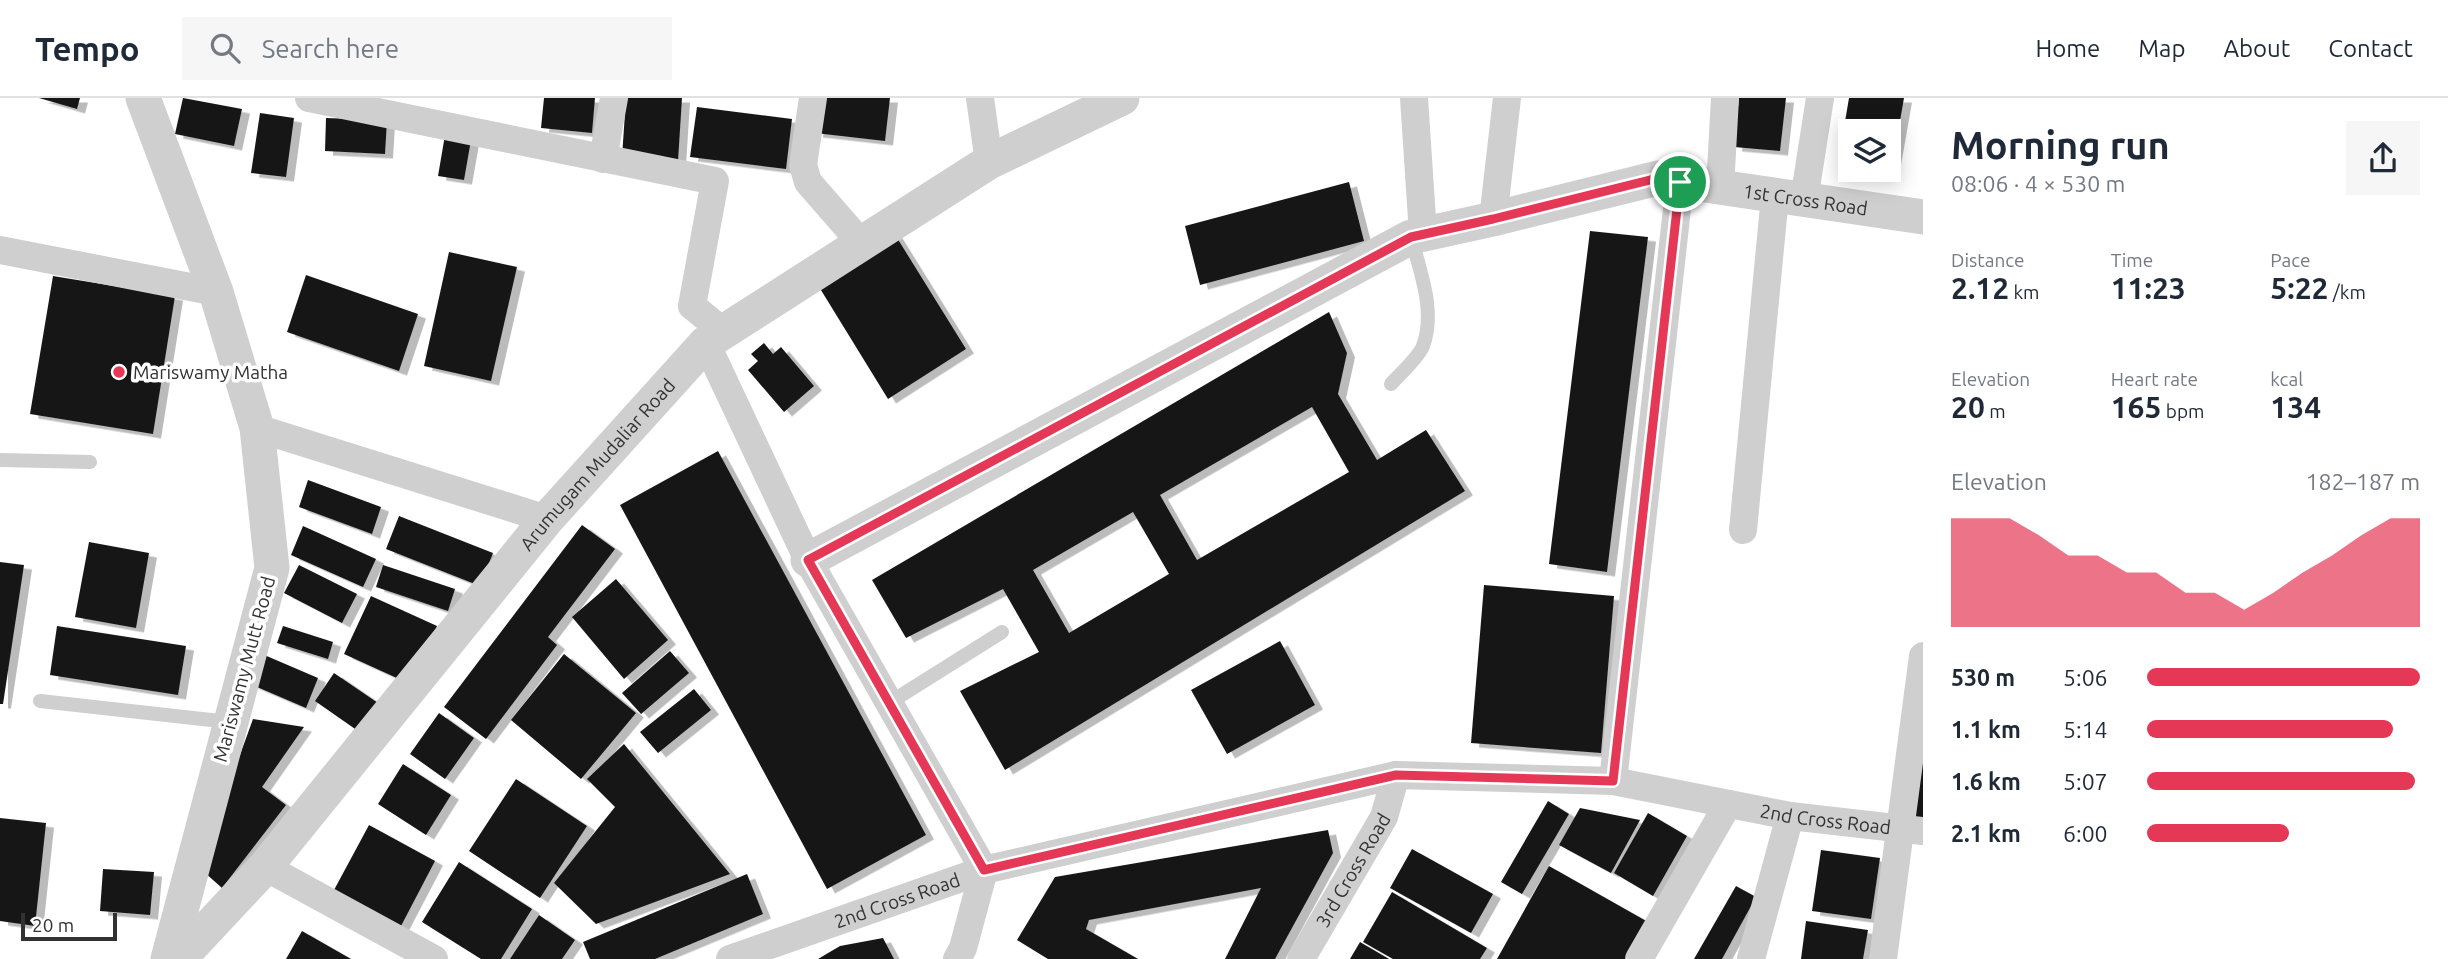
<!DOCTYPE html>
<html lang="en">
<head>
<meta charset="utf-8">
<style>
	:root { --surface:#fff; --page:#f6f6f7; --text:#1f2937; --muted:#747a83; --line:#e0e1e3; --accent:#e53856 }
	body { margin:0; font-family:Ubuntu,sans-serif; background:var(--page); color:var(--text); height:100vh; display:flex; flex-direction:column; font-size:26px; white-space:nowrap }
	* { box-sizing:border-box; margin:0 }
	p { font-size:23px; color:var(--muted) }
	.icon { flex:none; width:38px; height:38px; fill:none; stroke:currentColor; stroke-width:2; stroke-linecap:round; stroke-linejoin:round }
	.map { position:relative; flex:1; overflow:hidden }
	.sheet { display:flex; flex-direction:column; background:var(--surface); width:525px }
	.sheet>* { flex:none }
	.fabs { position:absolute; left:1838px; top:21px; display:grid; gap:14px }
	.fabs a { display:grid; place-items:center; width:63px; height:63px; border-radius:0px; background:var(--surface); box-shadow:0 4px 18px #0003; font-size:35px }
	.scale { position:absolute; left:21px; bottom:18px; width:96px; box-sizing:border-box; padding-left:7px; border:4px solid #323232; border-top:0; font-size:19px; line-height:24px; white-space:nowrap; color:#323232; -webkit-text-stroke:5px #fff; paint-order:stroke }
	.pin { position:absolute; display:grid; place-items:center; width:60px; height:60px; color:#fff; margin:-30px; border:4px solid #fff; border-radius:50%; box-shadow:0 2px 7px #0007 }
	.round { display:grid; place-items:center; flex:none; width:74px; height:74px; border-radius:0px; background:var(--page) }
	.headline { display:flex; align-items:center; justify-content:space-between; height:119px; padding:0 28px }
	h1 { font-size:38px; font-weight:700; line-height:52px }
	.stats { display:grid; grid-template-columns:repeat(3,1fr); gap:10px; height:119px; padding:7px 28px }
	.stats div { display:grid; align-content:center }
	.stats b { font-size:30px; font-weight:700 }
	.stats small { font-size:19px; font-weight:400 }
	.stats p { font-size:19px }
	.chart { height:196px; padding:14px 28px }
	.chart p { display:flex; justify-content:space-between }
	.chart svg { width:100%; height:126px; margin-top:7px; fill:var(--accent); opacity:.7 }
	ul { padding:0 28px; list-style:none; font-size:23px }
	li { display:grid; grid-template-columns:112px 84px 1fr; align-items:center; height:52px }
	li i { height:18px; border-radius:9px; background:var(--accent) }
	header { display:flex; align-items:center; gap:42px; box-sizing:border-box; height:98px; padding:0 35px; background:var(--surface); border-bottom:2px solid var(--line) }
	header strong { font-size:33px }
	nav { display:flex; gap:38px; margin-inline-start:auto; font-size:24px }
	.search { width:490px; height:63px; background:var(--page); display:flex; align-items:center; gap:18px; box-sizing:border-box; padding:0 24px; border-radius:0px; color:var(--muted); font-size:26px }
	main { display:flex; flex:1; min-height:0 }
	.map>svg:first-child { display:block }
</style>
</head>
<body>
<header>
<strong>Tempo</strong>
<div class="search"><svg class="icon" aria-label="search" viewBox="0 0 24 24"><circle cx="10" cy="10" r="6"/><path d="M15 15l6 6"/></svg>Search here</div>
<nav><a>Home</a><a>Map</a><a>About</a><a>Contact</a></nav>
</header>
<main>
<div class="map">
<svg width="1923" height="861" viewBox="0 0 1923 861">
	<defs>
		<filter id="shadow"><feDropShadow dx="8" dy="4.5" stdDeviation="0" flood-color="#0004"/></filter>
	</defs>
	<rect width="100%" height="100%" fill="#fff"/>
	<path fill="#191919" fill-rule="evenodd" filter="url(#shadow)" d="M39 0H80L77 11Z
		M183 0 242 11 234 48 175 36Z
		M544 0H595L592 35 541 30Z
		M626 0H682L678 63 622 59Z
		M819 0H890L885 43 815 35Z
		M1739 0H1786L1780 53 1734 49Z
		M1849 0H1904L1891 74H1888V33H1850V67L1838 65Z
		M697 9 792 21 786 71 690 59Z
		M260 15 294 20 286 79 251 75Z
		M326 20 387 22 385 56 325 53Z
		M445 37 471 42 464 82 438 78Z
		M1349 84 1364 143 1200 187 1185 128Z
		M1590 133 1648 139 1607 474 1549 466Z
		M894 135 966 251 888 301 816 184Z
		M449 154 517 169 491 283 424 268Z
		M306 177 418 216 399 273 287 234Z
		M53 178 175 198 153 336 30 316Z
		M1329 214 1347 255 1338 296 1377 362 1426 332 1465 393 1005 672 960 593 1039 554 1003 491 906 540 872 482ZM1312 309 1349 374 1197 462 1160 397ZM1133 414 1169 476 1069 535 1033 472Z
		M764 245 773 256 781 249 814 288 784 314 748 272 758 263 751 256Z
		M718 353 926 737 827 791 620 407Z
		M308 382 381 409 372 436 299 409Z
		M399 418 493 455 480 488 386 451Z
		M582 427 615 451 548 539 557 547 486 641 444 609Z
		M303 428 376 461 363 489 291 457Z
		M89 444 149 455 136 530 75 519Z
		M0 464 24 467 3 606H0Z
		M299 467 357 496 342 525 284 495Z
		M383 467 455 491 448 513 376 489Z
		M616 481 668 542 624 581 572 519Z
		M1484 487 1614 498 1601 655 1471 645Z
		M371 498 437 528 410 586 344 556Z
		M57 528 186 548 178 597 50 577Z
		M283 528 333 544 328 561 277 545Z
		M1280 543 1315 607 1227 656 1191 592Z
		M670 553 689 575 641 616 622 595Z
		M262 556 318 580 306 610 250 586Z
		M564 556 636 615 581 681 511 622Z
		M334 575 378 605 358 633 315 603Z
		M694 591 711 612 658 655 640 634Z
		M439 615 474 640 445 681 410 656Z
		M253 621 304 629 262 689 286 707 222 790 204 774 216 723Z
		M1923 637V721L1907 719Z
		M624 646 730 776 596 826 554 785 615 709 587 681Z
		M403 666 451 697 426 737 378 706Z
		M516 681 587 728 540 800 469 753Z
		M1548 703 1569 716 1522 796 1501 784Z
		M1580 710 1640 722 1611 775 1559 747Z
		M1648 715 1687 738 1653 798 1614 775Z
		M0 720 46 725 35 828 0 823Z
		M369 727 435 763 401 828 334 792Z
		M1328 732 1333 755 1275 861H1225L1261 790 1089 822 1086 831 1138 861H1048L1017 842 1055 779Z
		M1412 751 1493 796 1471 835 1390 790Z
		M1821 752 1880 760 1871 821 1812 813Z
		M459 764 532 811 501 861H481L422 824Z
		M1549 768 1648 824 1627 861H1497Z
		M103 771 154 774 150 817 100 813Z
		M747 776 763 816 655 861H590L583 844Z
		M1736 788 1756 799 1722 861H1694Z
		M1392 794 1487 850 1480 861H1393L1363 844Z
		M539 817 575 842 562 861H510Z
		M1806 823 1868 832 1863 861H1801Z
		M302 833 351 861H286Z
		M883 840 894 861H818L840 848Z
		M1360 844 1389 861H1350Z"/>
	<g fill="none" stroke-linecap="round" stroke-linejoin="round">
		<path stroke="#cfcfcf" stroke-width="14" d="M1391 286C1399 277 1419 259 1423 248 1436 213 1420 173 1411 139
			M0 362 90 364
			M40 603 229 624
			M889 605 1002 534"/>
		<g stroke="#cfcfcf" stroke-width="28">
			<path d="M309 0 715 83 692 208 724 234"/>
			<path d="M813 0 803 67 808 84 862 146"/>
			<path d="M980 0 989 64"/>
			<path d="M1414 0 1423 136"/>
			<path d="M603 61 614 0"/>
			<path d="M1720 90 1725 0"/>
			<path d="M1804 102 1820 0"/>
			<path d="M1493 121 1507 0"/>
			<path d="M0 152 216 194"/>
			<path d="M706 245 808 462 984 772 963 850 957 861"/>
			<path d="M257 330 547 421"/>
			<path d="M1743 432 1775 98"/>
			<path d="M1613 683 1680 84"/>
			<path d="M265 769 434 861"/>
			<path id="s1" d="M730 861 984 772 1396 677 1613 683 1790 718 1923 733"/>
			<path id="s2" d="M1301 861 1384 719 1396 677"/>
			<path d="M1639 861 1728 706"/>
			<path d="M1751 861 1790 718"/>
			<path d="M1883 861 1923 558"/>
		</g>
		<g stroke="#cfcfcf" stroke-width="35">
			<path d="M143 0 216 194 257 330 272 470 168 861"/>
			<path id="s3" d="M808 462 1411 139 1493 121 1658 80 1923 119"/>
			<path id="s4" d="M179 861 265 769 547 421 706 245 989 64 1122 0"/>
		</g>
	</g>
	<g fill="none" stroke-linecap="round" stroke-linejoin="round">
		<g stroke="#fff" stroke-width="14">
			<path id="route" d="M1658 80 1680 84 1613 683 1396 677 984 772 808 462 1411 139 1493 121Z"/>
		</g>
		<use href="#route" stroke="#e53856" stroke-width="9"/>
	</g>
	<circle fill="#e53856" stroke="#fff" stroke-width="2.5" cx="119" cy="274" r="7"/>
	<g text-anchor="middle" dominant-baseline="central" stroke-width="7" stroke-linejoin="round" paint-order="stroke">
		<g font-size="19" fill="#323232" stroke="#fff">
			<text stroke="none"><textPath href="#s3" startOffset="1087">1st Cross Road</textPath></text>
			<text stroke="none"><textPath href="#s4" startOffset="648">Arumugam Mudaliar Road</textPath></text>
			<text transform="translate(244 571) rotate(-75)">Mariswamy Mutt Road</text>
			<text stroke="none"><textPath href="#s1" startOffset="1125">2nd Cross Road</textPath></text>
			<text stroke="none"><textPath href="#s2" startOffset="103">3rd Cross Road</textPath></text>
			<text stroke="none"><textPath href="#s1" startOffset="177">2nd Cross Road</textPath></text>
		</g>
		<g font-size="19" fill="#323232" stroke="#fff" text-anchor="start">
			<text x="133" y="274">Mariswamy Matha</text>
		</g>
	</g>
</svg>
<div class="fabs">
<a><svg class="icon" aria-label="layers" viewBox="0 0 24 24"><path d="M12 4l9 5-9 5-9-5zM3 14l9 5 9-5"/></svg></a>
</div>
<div class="scale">20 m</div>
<div class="pin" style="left:1680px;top:84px;background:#1e9e55"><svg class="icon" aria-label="arrive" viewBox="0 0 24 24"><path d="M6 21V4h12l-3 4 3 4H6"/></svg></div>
</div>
<section class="sheet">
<div class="headline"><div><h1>Morning run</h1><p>08:06 · 4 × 530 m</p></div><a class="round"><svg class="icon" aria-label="share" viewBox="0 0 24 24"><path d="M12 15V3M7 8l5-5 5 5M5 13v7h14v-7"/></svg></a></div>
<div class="stats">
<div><p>Distance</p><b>2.12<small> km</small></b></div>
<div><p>Time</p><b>11:23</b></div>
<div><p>Pace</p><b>5:22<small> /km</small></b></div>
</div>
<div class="stats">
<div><p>Elevation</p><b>20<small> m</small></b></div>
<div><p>Heart rate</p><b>165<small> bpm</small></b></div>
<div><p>kcal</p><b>134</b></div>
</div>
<div class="chart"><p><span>Elevation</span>182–187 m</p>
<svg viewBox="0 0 160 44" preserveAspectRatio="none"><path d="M0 44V6L10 6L20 6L30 12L40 19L50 19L60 25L70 25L80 32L90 32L100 38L110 32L120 25L130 19L140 12L150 6L160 6V44z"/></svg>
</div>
<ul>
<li><b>530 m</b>5:06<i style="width:100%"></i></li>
<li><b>1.1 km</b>5:14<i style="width:90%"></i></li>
<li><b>1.6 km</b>5:07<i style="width:98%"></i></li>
<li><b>2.1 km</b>6:00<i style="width:52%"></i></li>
</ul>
</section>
</main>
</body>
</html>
